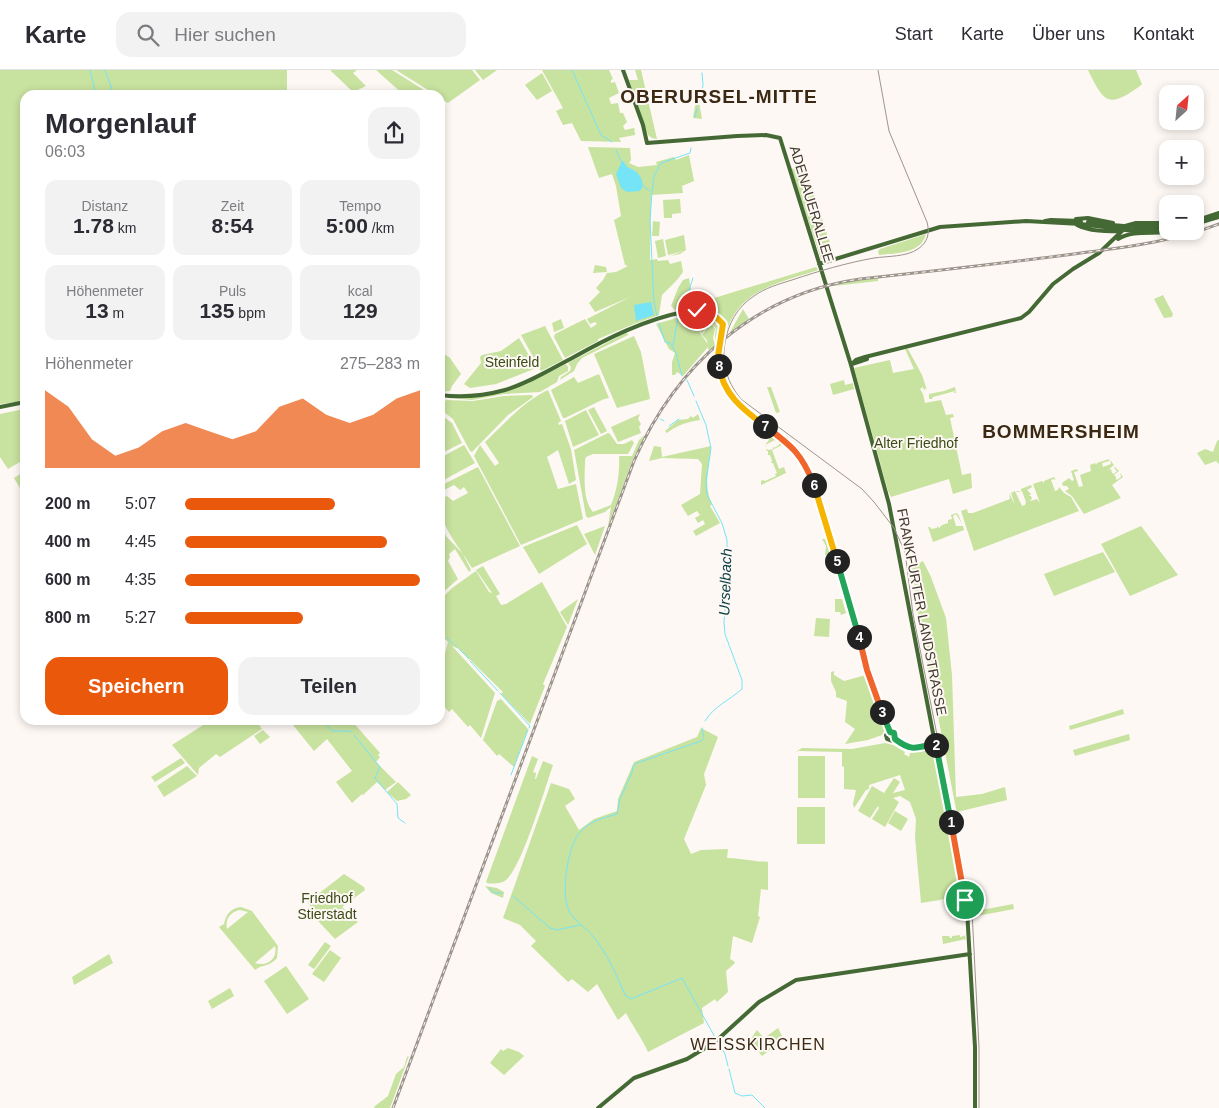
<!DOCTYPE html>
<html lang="de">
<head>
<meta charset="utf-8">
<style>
	:root { --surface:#fff; --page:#f2f2f3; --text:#2b2b33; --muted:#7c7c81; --line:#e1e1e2; --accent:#ea580c }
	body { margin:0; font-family:Helvetica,sans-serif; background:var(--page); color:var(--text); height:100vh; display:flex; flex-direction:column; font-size:19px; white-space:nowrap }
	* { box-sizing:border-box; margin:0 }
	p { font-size:16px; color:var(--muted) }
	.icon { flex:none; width:28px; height:28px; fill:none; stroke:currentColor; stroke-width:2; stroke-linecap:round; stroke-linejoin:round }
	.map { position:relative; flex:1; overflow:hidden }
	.drawer { position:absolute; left:20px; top:20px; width:425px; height:635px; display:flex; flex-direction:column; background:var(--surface); border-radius:15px; box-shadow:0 2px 8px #0003 }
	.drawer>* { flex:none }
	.needle { width:32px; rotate:27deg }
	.fabs { position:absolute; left:1159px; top:15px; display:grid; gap:10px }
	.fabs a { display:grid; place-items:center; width:45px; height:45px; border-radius:10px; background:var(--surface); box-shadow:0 2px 8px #0003; font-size:25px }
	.pin { position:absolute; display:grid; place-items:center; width:42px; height:42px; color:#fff; margin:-21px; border:2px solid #fff; border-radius:50%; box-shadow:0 1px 5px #0007 }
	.km { position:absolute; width:25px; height:25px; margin:-12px; border-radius:50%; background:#222; color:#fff; font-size:14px; line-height:25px; text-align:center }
	.round { display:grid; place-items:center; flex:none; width:52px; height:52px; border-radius:15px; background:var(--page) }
	.overview { display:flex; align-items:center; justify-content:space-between; height:85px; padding:0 25px }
	h1 { font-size:28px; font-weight:800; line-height:38px }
	.stats { display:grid; grid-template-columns:repeat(3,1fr); gap:8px; height:85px; padding:5px 25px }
	.stats div { display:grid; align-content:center; border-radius:12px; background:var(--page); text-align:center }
	.stats b { font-size:21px; font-weight:800 }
	.stats small { font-size:14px; font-weight:400 }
	.stats p { font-size:14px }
	.chart { height:140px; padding:10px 25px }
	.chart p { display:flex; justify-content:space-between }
	.chart svg { width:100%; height:90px; margin-top:5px; fill:var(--accent); opacity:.7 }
	.button { display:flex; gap:10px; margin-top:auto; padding:10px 25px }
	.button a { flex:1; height:58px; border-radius:15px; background:var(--accent); color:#fff; font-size:20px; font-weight:800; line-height:58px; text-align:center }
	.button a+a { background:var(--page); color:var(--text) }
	ul { padding:0 25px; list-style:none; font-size:16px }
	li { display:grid; grid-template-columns:80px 60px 1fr; align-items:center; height:38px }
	li i { height:12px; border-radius:6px; background:var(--accent) }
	header { display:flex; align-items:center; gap:30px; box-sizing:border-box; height:70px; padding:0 25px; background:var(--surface); border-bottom:1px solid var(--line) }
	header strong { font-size:24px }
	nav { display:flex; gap:28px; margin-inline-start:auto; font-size:18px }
	.search { width:350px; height:45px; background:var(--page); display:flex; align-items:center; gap:12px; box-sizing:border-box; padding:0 18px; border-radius:15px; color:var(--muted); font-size:19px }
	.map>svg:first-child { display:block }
</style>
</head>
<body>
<header>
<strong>Karte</strong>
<div class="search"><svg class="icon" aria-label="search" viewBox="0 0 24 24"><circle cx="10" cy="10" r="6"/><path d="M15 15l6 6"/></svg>Hier suchen</div>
<nav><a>Start</a><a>Karte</a><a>Über uns</a><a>Kontakt</a></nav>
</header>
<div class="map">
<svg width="1219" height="1038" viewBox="0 0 1219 1038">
	<rect width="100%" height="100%" fill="#fdf8f3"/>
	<path fill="#c8e29f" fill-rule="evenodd" d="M0 0H287V25H25V328L17 332 0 334Z
		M330 0H357L353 3 366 16 353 22Z
		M376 0H392L432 25H404Z
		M396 0H472L480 10 448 33 440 28V25H436Z
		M475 0H497L483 10Z
		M542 0H609L613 9 611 10V13L615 12 619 23 609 28 611 34 618 33 620 43H623L627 52 623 56 625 60 634 58 635 61H633L635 62V65L619 68 621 72 581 71 572 53 563 55 556 41 563 38Z
		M635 0H641L657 69 652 68 648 65 629 10H638Z
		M1088 0H1136L1142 14 1140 16C1108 39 1104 33 1088 0Z
		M542 3 552 21 537 30 525 15Z
		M699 32 702 49 693 48 695 36Z
		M588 77 630 78 631 90 629 93 638 97 657 95 656 92 674 87 676 90 689 85 694 111 682 116 683 123 651 125 650 190 657 189 658 191 668 190 670 194 681 191 683 202 677 210 662 225 659 245 634 254 598 269V271L565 288 554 267 555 264 585 249 591 258 597 254 595 252 590 254 587 249 630 227 595 242 589 233 600 222 596 218 603 210 607 203 616 202 628 196 625 195 614 150 621 146 616 116 612 104 599 108Z
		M802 97 804 105 808 106 834 185 821 189 791 99Z
		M680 129 681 143 672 144V148H664L663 130Z
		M653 151 660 152 659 166H652Z
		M926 164C921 184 896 183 879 185L878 181 880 179Z
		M684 165 686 180 680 184 670 186 683 181 668 185 665 170Z
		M663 169 666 186 658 188 655 171Z
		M595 195 606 197 607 202 593 203Z
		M816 197 818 200C777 214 737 219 725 267L722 268C729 249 724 246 706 240L711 229Z
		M878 207V211L833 216 832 214Z
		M689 208 693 233 708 229 704 239 690 238 675 240 671 236 678 218 683 210Z
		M1163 225 1173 244 1172 247 1164 248 1154 229Z
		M743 239 749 249 729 264Z
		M704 245C719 255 720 254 716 272L715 265 716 259 713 254 708 255 701 264 700 255Z
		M680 247H688L699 255C697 265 707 268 708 277L683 306 677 302 675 305H672V292L675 283 669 279 656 254Z
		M561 249 564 258 554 262 552 253Z
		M709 255H713L715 259 713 268 715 275 710 280 708 279 707 270 702 265Z
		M545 256 563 290 541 301 521 265Z
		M627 262 628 265 582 288 577 294 574 301 560 310 561 307 570 301 571 297 568 293Z
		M634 266 641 282 650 329 617 338 594 284Z
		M519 268 535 296 534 299 496 314 470 318 464 314 481 293 480 287 482 285 501 281Z
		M905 279H908L922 305 927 320 925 318 924 321 923 317 920 319 923 324 925 333 941 330 946 345 953 344 954 347 950 348 962 405 971 403 972 418 953 424 949 409 891 427 888 421 854 298 890 290 893 303 914 299Z
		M440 281 450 288 461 304 452 316 450 321 440 322Z
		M566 294 568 297V301L559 306 557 312 540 322 504 324 472 330 448 328 474 327 504 322 527 314Z
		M599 304 609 328 604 329 565 348H563L551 320 574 307 578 313Z
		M844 310 845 315 853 313 854 319 833 325 830 314Z
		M767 317H771L780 342 776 343Z
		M955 317 956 323H954L955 321 933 327 932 329H929V324L944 321Z
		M548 320 561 351 558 353 559 355 562 354 571 379 576 410 569 414 558 380 547 387 558 419 576 414 583 449 521 475 474 386 480 375 495 396 499 393 485 372C504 354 524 331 548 320Z
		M532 325 533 327 508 345 472 382 470 381 453 349 440 339 446 330 473 331 504 326Z
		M594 337 607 361 601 364 588 340Z
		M24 339 25 389 8 399 0 387V344Z
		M586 340 599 365 573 377 565 351Z
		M440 344 452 353 462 373 440 384Z
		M640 344 638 349 641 354 639 357 641 363 618 372 611 357Z
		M698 344 700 350C687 352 677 355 667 363L665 361 678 350 688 349 691 346 693 348Z
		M608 363 610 364 617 374H624L632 370 634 373 628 384H593L586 387 585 390C585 405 582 430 593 442L611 435C617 420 620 403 619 386H632L639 370 645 365 633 389 608 456 611 437 605 442 588 448 586 446 574 380Z
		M771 364 784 374 772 380 779 399 784 397 786 403 761 415V411L763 410 765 411 776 406 775 404 777 403 773 393H771L772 391 770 385H768V381H766L767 379 769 380 773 379V376L774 378 779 375V373L775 370 765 375 766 377 765 376 767 372H768Z
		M1219 370V394L1216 391 1205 395 1197 383 1205 379 1213 382 1217 371Z
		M464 375 475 393 440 412V388Z
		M654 376 661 377 662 387 711 376C709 396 703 416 712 434L710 436 720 453 696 466 693 461 705 454 703 450 698 453 695 448 700 445 697 441 688 446 681 435 700 424 702 394 698 389 662 388 649 391Z
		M1109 389V391L1102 393 1103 397 1111 394 1110 390 1114 395 1108 400 1111 399 1112 403 1114 404 1117 401 1114 398 1115 397 1119 401 1114 405 1116 407V409L1117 410 1121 407 1120 403 1123 407 1112 415 1121 428 1084 444 1072 426 1065 421 1069 419 1067 416H1063L1062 413 1069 408 1072 411 1074 410 1071 401 1077 399 1078 401 1074 402 1079 417 1083 416 1080 405 1091 401 1090 395 1095 393 1096 395 1097 393Z
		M478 397 520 476 472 498C459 475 440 459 440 430L447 426 453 431 468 423 464 417 460 420 454 415 440 422V416Z
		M25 401V415L20 418 14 408Z
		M1054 407 1056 410 1054 409 1051 410 1055 421 1058 420 1059 417 1064 423 1071 427 1079 441 974 481 961 441 967 439 968 443H973L1010 429 1009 423 1015 435 1011 423 1015 421 1022 436 1025 435 1026 432 1022 421 1017 422 1016 421H1021V419L1031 415 1032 417 1027 420 1031 424 1029 426H1031L1032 429 1030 430 1031 431 1037 429 1040 433 1033 414 1042 411 1044 413V411Z
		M956 443 958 444 962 454 956 444 953 446 956 456H963L964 460 933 472 928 457H930L931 459 937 458V456L939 458 942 455 948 453V450L952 449 951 445Z
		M440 448 446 466 463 484 471 500 469 502 455 479 449 484 450 487 448 491 458 509 441 524Z
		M577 455 587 474 539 504 523 477Z
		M605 456 595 485 584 464Z
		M1141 456 1178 505 1130 526 1101 474Z
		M822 469H826L827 471 835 501H829V485H825L826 476Z
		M1103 482 1115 502 1054 526 1044 504Z
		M913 491 916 495 923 491 931 507 946 548 952 605 956 727 982 724 1005 717 1007 730 957 742V744L918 543 912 495Z
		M483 496 500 524 496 526 501 535 506 534 542 512 567 557 543 614 545 616 530 654 501 624 503 622 459 579 452 576 495 623 481 668 470 655 468 657 452 639 449 642 440 632V602L448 572 442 566 443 564 440 563V530L452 518 476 501 489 522 492 523 476 500Z
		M578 529 568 555 560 542Z
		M835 529H842L846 543 841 545 840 542H835Z
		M816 548 830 549 829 567 814 566Z
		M834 601V605L844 611 866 605 885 659 882 665 868 670 845 674 855 659 845 652 847 631 836 627V622L831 611V602Z
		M501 629 528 659 514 697 499 684 497 686 483 670 497 631Z
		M1123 639 1124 644 1070 660 1069 656Z
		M211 650H256L262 659 220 687 216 684 199 698 198 705 172 675Z
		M289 650H351L380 683 378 685 380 687 376 692 396 712 385 720 377 712 363 725 362 724 352 733 336 712 352 701 327 669 314 681Z
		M701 658 718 667 704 704 706 715 684 769 691 784 701 780 728 779 727 788C737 788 746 790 756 791 760 792 764 791 768 792V820L761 819 758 846 760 847 752 873 733 866 730 889 735 892 734 894 726 901 728 922 717 932 715 929 702 938 704 953 648 982C642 968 633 957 626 943L618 950 597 914 588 922 572 909 568 912 531 876 536 871 520 855 503 848 551 713 569 719 575 729 565 736 579 760 594 749 617 741 618 729 634 692 697 667Z
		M263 660 270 667 260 674 254 666Z
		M1129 664 1130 670 1075 686 1073 680Z
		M885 673 893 675 905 682 904 684 909 687 910 683 930 679 933 681 961 823 940 830 921 833 915 767 916 749 910 732 900 726 893 728 899 732 885 757 872 749 879 738 878 736 870 748 858 741 872 716 884 723 894 708 900 712 893 723 905 720 900 705 869 715V719L866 720 854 738 853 734 856 720 844 719V697L842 696V682L798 681 794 683 802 678 852 679Z
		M532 686 538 689 533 702 536 703 535 709H536L543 691 553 695C545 718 522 797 506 810 501 814 493 814 487 813L486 812Z
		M798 686H825V728H798Z
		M181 688 185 693 155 712 151 707Z
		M187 696 197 706 164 727 157 716Z
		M398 712 411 725 406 729 397 731 387 722Z
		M797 737H825V774H797Z
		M895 741 908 749 901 761 888 753Z
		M344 804 364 817 365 820 342 837 358 852 335 869 319 852 308 832Z
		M485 816 497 818 504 822 503 828 491 823Z
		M1013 834 1014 839 977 846 976 841Z
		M241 837 252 841 278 876 277 888C270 897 262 894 255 900L219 857 224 854C226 844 231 838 241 837ZM240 840 248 842 227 859C225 849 230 842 240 840ZM275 876C278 888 268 897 255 893Z
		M960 865V867L967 865 965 866 966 869 943 874 942 866H949L950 868H952V866Z
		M325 872 331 876 314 899 308 895Z
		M330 880 341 888 324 912 312 904Z
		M109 884 113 893 74 915 72 907Z
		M286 896 309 929 287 944 264 911Z
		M230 918 234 926 212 939 208 931Z
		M778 958 783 968 782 971 762 986 758 981 756 982 753 978 751 979 747 974 757 960 764 968Z
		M508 978 519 982 524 986 504 1005 490 993 501 979 503 981Z
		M409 986 390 1038H374L375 1036 388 1026 396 1004 404 997 407 987Z"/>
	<path fill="#76e4f7" d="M622 91 624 92 627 97C637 101 642 105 643 116L640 121 627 122 621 118 616 104Z
		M651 232 654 245 636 251 634 235Z"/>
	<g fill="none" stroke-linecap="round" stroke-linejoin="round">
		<path stroke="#76e4f7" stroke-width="1" d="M90 0 96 25
			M105 0 114 25
			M572 0 601 65 612 72
			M701 29 703 15 702 3
			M695 47 697 38
			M616 80 622 93
			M643 116 650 121
			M681 238 691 232 689 220 693 208
			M657 246 654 232 650 150 652 122 654 106 661 93 690 83 691 78
			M659 253 665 272 670 273 676 283 682 306
			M673 276 678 248
			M687 310 694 326
			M696 331 706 355 711 378 706 412 707 425 722 453 727 470V513L724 553 725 564 742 610V619C730 630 714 636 705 651
			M660 349 664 351
			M669 356 679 349
			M447 568 453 574
			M455 575 457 577
			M459 579 469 589
			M470 591 498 621
			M500 623 530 656 529 658
			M322 650 332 661H350L352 663
			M702 658 704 668 701 671 637 693 633 696 632 703 620 729 617 744C603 748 591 751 580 762 567 776 560 828 570 843 576 852 585 857 592 865 607 883 616 904 625 925L631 929 682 908 716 969
			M354 665 380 697 375 708 397 734 398 748 405 753
			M511 705 528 660
			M489 818 495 823H502
			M513 826 550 858 557 860 580 855
			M718 972 725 984 728 996
			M729 999 735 1023 742 1026 752 1025 765 1038"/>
		<path stroke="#446935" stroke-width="4" d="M623 0 643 55 647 73 737 66 766 65 780 68 851 295 889 434 967 840 975 977V1038
			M1076 149 1088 148 1113 153
			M1045 151 1051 150 1081 151
			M1195 151 1219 143
			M1088 152 1112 155
			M1195 154 1219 147
			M1077 155C1088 161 1108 162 1121 161
			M1125 156 1136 153H1168
			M1135 157 1168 156
			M1133 161 1168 159
			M1118 169C1134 159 1156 165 1174 161
			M819 194 940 157 1026 151 1081 154 1111 158
			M1073 199 1099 183 1122 161
			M683 242 701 243 719 253 720 256 717 281 719 298 723 312 728 322 741 337 794 378 805 393 811 406 828 456 867 600 890 662
			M707 243C721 249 725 250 721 267
			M852 294 867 289
			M851 295 856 290 865 287 1021 248 1029 242 1053 214 1073 199
			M440 325C462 328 483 326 505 320 529 313 551 299 574 287 608 268 644 250 683 242
			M0 337 25 332
			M890 662 886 665 887 669 892 671 895 669
			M895 669 909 679 935 673
			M598 1038 634 1008 687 989 715 972 759 932 796 910 970 884"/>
		<path stroke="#9c958d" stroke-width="1" d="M878 0 889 61 927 152C930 163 928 172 918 179 906 187 888 186 874 188 846 193 819 201 792 210 779 214 765 218 754 226 737 237 728 254 725 273 721 293 728 315 742 330L862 419 874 432 894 458 905 482 913 544 972 841 979 977V1038"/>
		<g stroke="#9c958d" stroke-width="3">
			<path id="rail" d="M393 1038 634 391C676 295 755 224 860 209 934 201 1007 193 1081 183 1126 177 1176 171 1219 154"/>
		</g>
		<use href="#rail" stroke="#fdf8f3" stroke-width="1" stroke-dasharray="4" stroke-linecap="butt"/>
		<path stroke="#446935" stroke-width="4" d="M1112 155 1135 157
			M1111 158 1133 161"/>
	</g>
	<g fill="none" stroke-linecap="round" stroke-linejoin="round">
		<g stroke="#fff" stroke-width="10">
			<path id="split-1" d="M951 752 965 830"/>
		</g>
		<g stroke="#fff" stroke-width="10">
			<path id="split-2" d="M936 675 951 752"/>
		</g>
		<g stroke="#fff" stroke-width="10">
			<path id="split-3" d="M882 642 890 662 894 663 895 669C912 682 916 678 936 673V675"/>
		</g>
		<g stroke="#fff" stroke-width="10">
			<path id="split-4" d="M859 567 867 600 882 642"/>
		</g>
		<g stroke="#fff" stroke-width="10">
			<path id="split-5" d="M837 491 859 567"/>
		</g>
		<g stroke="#fff" stroke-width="10">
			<path id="split-6" d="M814 415 837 491"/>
		</g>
		<g stroke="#fff" stroke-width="10">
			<path id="split-7" d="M765 356C792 376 802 384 814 415"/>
		</g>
		<g stroke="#fff" stroke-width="10">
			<path id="split-8" d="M719 296C723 325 744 340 765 356"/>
		</g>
		<g stroke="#fff" stroke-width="10">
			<path id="split-9" d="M697 240 717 248 723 254 718 286 719 296"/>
		</g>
		<use href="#split-1" stroke="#f0652b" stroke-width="6"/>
		<use href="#split-2" stroke="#22a559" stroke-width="6"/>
		<use href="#split-3" stroke="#22a559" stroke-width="6"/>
		<use href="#split-4" stroke="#f0652b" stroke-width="6"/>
		<use href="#split-5" stroke="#22a559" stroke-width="6"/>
		<use href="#split-6" stroke="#f5b400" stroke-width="6"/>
		<use href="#split-7" stroke="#f0652b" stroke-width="6"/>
		<use href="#split-8" stroke="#f5b400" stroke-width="6"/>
		<use href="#split-9" stroke="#f5b400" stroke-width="6"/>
	</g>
	<g text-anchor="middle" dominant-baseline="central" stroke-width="4" stroke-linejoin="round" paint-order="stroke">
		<g font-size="14" fill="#433a30" stroke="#fdf8f3">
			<text transform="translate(812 134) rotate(73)">ADENAUERALLEE</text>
			<text transform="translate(922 542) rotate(79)">FRANKFURTER LANDSTRASSE</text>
		</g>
		<g font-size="14" fill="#3a4b15" stroke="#fdf8f3">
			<text x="512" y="292">Steinfeld</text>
			<text x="916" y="373">Alter Friedhof</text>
			<text x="327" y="828">Friedhof<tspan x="327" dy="16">Stierstadt</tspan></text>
		</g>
		<g font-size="15" font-style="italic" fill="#063c44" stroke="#fdf8f3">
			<text transform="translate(725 512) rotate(-88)">Urselbach</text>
		</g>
		<g font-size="16" letter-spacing="1" fill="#3b2914" stroke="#fdf8f3">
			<text x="758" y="974">WEISSKIRCHEN</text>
		</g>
		<g font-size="19" font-weight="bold" letter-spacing="1" fill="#3b2914" stroke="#fdf8f3">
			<text x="719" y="26">OBERURSEL-MITTE</text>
			<text x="1061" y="361">BOMMERSHEIM</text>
		</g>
	</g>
</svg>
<div class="fabs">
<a><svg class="needle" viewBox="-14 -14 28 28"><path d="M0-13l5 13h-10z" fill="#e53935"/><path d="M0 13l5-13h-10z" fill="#7c7c81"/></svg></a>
<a>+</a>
<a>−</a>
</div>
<div class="pin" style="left:965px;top:830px;background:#1e9e55"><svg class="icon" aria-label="arrive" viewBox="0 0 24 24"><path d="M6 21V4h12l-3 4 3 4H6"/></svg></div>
<div class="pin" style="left:697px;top:240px;background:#d93025"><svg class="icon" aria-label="check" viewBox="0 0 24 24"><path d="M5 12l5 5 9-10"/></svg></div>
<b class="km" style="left:951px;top:752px">1</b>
<b class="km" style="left:936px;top:675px">2</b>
<b class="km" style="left:882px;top:642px">3</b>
<b class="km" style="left:859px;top:567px">4</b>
<b class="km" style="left:837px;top:491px">5</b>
<b class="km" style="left:814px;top:415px">6</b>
<b class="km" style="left:765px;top:356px">7</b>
<b class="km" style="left:719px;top:296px">8</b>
<section class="drawer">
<div class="overview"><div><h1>Morgenlauf</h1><p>06:03</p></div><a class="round"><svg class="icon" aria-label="share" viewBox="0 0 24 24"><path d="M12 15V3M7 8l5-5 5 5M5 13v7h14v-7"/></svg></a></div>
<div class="stats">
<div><p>Distanz</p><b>1.78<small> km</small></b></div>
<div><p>Zeit</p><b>8:54</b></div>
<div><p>Tempo</p><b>5:00<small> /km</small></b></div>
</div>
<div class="stats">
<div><p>Höhenmeter</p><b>13<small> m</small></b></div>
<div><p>Puls</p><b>135<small> bpm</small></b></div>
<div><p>kcal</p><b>129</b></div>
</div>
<div class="chart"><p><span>Höhenmeter</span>275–283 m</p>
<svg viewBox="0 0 160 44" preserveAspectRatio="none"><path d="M0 44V6L10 14L20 30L30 38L40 34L50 26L60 22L70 26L80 30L90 26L100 14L110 10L120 18L130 22L140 18L150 10L160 6V44z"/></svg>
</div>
<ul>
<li><b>200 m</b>5:07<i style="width:64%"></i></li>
<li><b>400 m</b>4:45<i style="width:86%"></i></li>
<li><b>600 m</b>4:35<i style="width:100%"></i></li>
<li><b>800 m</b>5:27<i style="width:50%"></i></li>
</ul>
<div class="button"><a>Speichern</a><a>Teilen</a></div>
</section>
</div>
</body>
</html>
